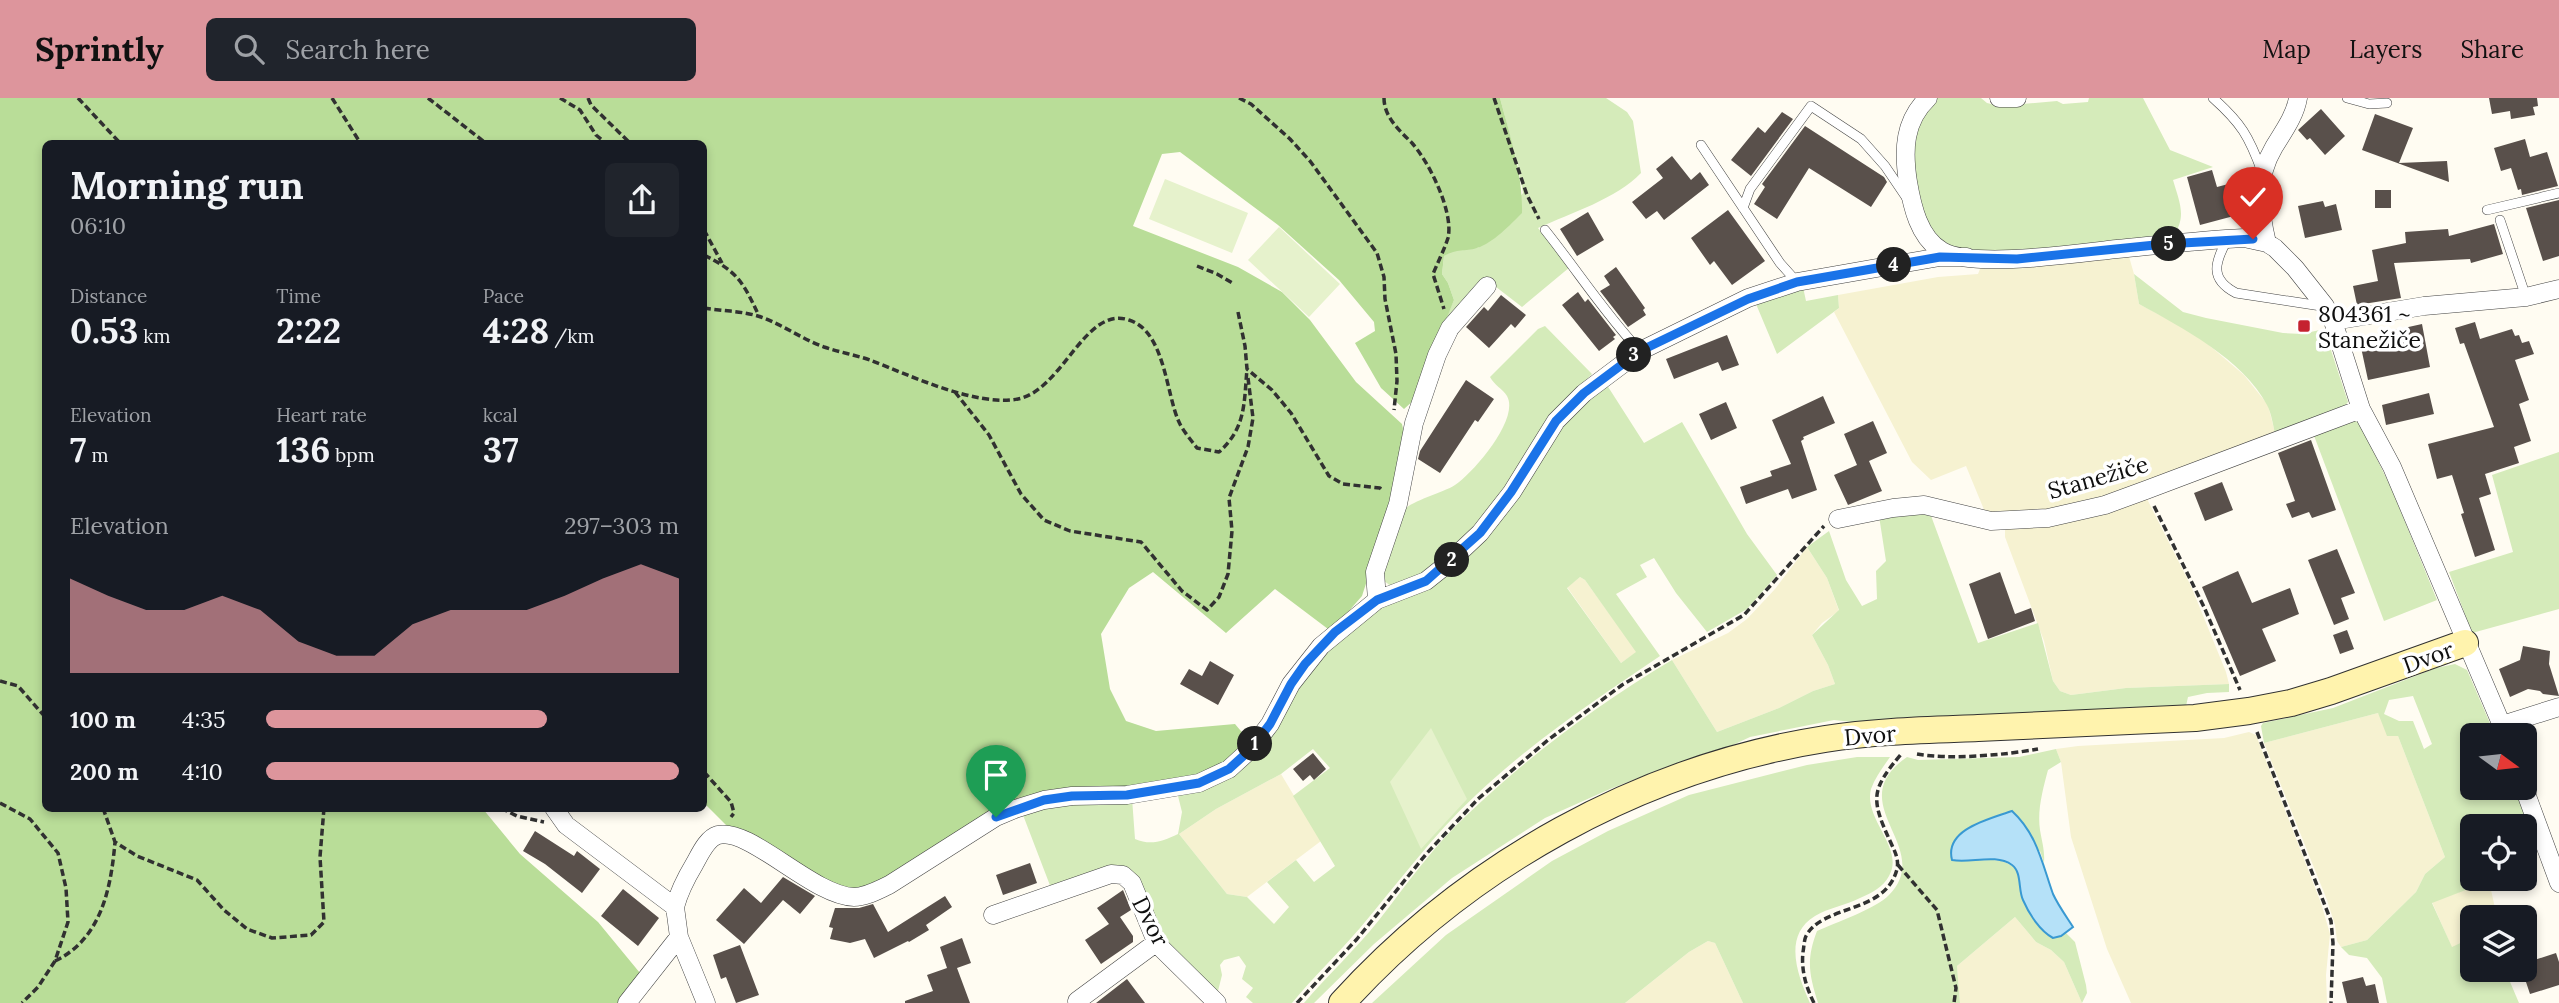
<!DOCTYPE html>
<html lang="en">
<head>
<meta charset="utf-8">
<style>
	:root { --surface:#171b24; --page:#20242c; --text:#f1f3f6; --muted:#9ea1a6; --accent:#dd959c }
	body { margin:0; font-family:Lora,serif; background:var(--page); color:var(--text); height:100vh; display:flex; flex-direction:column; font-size:26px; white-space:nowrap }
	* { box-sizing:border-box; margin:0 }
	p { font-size:23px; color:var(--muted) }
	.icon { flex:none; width:38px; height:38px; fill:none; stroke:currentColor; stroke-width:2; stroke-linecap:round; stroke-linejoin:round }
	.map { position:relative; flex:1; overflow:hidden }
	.details { position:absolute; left:42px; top:42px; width:665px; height:672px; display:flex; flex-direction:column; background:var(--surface); border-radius:10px; box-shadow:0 4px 10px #0003 }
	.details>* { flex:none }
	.needle { width:46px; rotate:105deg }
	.controls { position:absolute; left:2460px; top:625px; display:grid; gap:14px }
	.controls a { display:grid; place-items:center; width:77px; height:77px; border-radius:10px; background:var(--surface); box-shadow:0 4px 10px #0003; font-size:35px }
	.pin { position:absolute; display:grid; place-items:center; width:60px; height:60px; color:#fff; margin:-72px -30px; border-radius:50% 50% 50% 0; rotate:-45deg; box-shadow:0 0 7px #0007 }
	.pin .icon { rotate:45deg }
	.km { position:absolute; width:35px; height:35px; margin:-18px; border-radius:50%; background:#222; color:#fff; font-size:19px; line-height:35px; text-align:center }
	.round { display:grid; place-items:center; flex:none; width:74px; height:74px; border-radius:10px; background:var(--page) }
	.summary { display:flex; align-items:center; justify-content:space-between; height:119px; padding:0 28px }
	h1 { font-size:38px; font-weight:800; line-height:52px }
	.stats { display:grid; grid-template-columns:repeat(3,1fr); gap:10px; height:119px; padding:7px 28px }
	.stats div { display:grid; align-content:center }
	.stats b { font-size:35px; font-weight:800 }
	.stats small { font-size:19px; font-weight:400 }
	.stats p { font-size:19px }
	.chart { height:196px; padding:14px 28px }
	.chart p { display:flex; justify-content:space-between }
	.chart svg { width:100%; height:126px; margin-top:7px; fill:var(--accent); opacity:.7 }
	ul { padding:0 28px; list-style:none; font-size:23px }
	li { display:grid; grid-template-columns:112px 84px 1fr; align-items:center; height:52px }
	li i { height:18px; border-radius:9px; background:var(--accent) }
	header { display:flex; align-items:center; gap:42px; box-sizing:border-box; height:98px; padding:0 35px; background:var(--accent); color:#111 }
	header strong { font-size:33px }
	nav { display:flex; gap:38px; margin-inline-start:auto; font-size:24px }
	.search { width:490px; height:63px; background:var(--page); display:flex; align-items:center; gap:18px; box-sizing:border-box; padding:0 24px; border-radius:10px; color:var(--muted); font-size:26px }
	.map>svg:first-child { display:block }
</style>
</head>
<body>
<header>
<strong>Sprintly</strong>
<div class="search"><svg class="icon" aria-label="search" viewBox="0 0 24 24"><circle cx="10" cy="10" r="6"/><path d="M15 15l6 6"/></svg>Search here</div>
<nav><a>Map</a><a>Layers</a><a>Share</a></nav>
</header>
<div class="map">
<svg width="2559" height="905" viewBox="0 0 2559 905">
	<rect width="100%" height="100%" fill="#fffcf2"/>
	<path fill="#f6f2d1" d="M2128 155 2134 176 2139 206 2196 236 2244 277 2268 307 2276 339 2076 409 2008 417 1985 414 1966 368 1931 382 1912 364 1834 214 1839 210 1838 197 1938 179 1978 176 1982 166Z
		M2145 397 2191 488 2226 574 2229 586 2126 590 2071 597 2060 593 2053 583 2044 543 2005 439V432L2010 428Z
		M1807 449 1827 480 1839 513 1822 525 1812 537 1828 567 1835 586 1813 593 1779 610 1717 634 1672 562 1728 535 1747 521 1775 491Z
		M1580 479 1585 482 1637 554 1621 565 1567 489Z
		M2378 615 2398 638 2445 759 2425 776 2416 794 2367 842 2341 849 2337 843 2335 827 2327 802 2264 645Z
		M2249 634 2256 637 2321 805 2330 836 2326 877 2327 905H2131L2107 851 2071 739 2061 664 2056 651 2078 648 2224 640Z
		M1281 676 1321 743 1247 799 1227 796 1179 736 1216 711Z
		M2489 783 2497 819H2473V839L2452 850 2432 804Z
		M2015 819 2036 844 2051 852 2064 864 2082 905H1960L1957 868Z
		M1708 843 1715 845 1743 905H1625L1689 854Z"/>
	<path fill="#d5ebba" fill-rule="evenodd" d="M1500 0H1606L1627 14 1633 23 1641 75C1616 101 1571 115 1538 130L1570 169 1522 209 1487 182 1454 219 1447 218 1454 202 1448 185 1442 176 1444 158 1455 151 1478 150 1523 95 1518 67Z
		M1933 0H1981L1987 5 1999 8 2057 3 2063 6 2088 4 2089 0H2143L2170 52 2213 69 2173 82C2179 103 2188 120 2172 139L2004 155 1950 149 1932 136 1914 92 1911 44 1924 8Z
		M2134 176 2183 214 2206 220 2283 235 2302 236 2324 231 2348 304 2340 313 2276 339C2273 329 2272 316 2267 307 2244 262 2181 229 2139 206Z
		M1803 189 1806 203 1838 197 1839 210 1777 256 1756 206Z
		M1545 228 1592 276 1557 312 1489 419 1422 481 1392 489 1383 482 1380 473C1386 457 1394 426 1403 413 1410 403 1443 395 1455 387 1473 375 1520 321 1507 298 1503 291 1494 287 1490 279L1538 231Z
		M1605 284 1644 345 1682 324 1747 436 1777 477 1747 511 1707 534 1676 495 1654 460 1640 467 1647 479 1616 496 1660 558C1596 601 1532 644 1476 697 1433 737 1398 785 1360 830 1338 856 1313 879 1292 905H1253L1246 899 1253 890 1242 881 1246 868 1239 858 1224 862 1220 867 1222 877 1217 897C1196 877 1171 858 1157 832 1144 809 1144 789 1125 768L1108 769 1051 790 1023 717 1048 706 1132 700 1135 741C1151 748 1163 743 1178 736L1182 714 1177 694 1232 674 1305 573 1364 517 1436 482 1558 330ZM1580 479 1585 482 1636 554 1621 565 1567 490ZM1313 651 1330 670 1293 698 1335 768 1314 784 1296 762 1267 784 1289 809 1274 826 1247 799 1227 796 1179 736 1216 711 1281 676Z
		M2351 322 2358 324 2361 328 2392 392 2437 502 2384 523 2313 335Z
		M2559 354V511L2472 535 2449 474 2513 454 2492 377Z
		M1930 415 1978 545 2038 525 2053 583 2060 593 2071 597 2126 590 2229 586V594L2207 595 2188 599 2186 608 1862 625 1834 622 1750 639 1718 654 1669 668 1610 691 1545 720 1452 780 1374 846 1314 905H1304C1328 877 1356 851 1379 822 1407 786 1434 747 1468 716 1530 657 1598 606 1672 562L1717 634 1779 610 1813 593 1835 586 1828 567 1812 537 1839 512 1827 480 1807 449 1829 433 1846 482 1862 508 1877 501 1876 473 1886 463 1879 418Z
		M2455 566 2467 572 2495 637H2473V690H2514L2536 741 2525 745V728H2473V780L2489 781V783L2432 805 2452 849 2473 839V872H2505L2519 905H2387L2382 880 2367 860 2349 857 2341 849 2367 842 2416 794 2425 776 2445 759 2398 638H2387L2378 615 2264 645 2261 628 2263 625 2333 610 2436 570ZM2413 598 2432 646 2424 651 2413 623H2399L2384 616 2389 602Z
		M2056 651 2061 664 2048 672C2043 691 2037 712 2040 732 2042 744 2045 753 2044 765L2040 753 1965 765C1983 762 2003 758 2017 772L2022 801 2064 833 2075 844 2086 887 2087 895 2082 905 2064 864 2051 852 2036 844 2015 819 1957 868 1960 905H1818C1809 876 1806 862 1817 833 1835 825 1877 810 1889 797 1936 749 1839 706 1907 659L1918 662 2019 659Z
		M1857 659H1890C1883 669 1875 680 1871 691 1863 721 1905 750 1889 778 1883 789 1872 795 1860 800 1846 807 1828 810 1815 818 1782 838 1798 878 1810 905H1743L1715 845 1708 843 1689 854 1625 905H1372L1446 837 1552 763 1608 733 1689 697 1807 667Z"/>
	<path fill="#b9dd98" d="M0 0H1500C1510 38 1523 75 1522 115 1510 127 1493 145 1477 150 1464 154 1458 150 1444 158L1442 176 1448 185 1454 202 1414 302 1404 311 1381 290 1355 245 1375 233 1374 224 1339 182 1278 127 1180 54 1162 56 1133 128 1238 169 1282 194 1310 222 1356 284 1402 326 1406 346 1402 373 1362 498 1341 522 1328 531 1275 491 1226 535 1153 474 1129 490 1101 536 1110 591 1126 623 1156 633 1235 626 1251 645 1198 681 1041 698 904 775 848 794 733 734 704 705V46H46V710L483 711 520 756 598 824 640 875 621 905H0Z"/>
	<path fill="#e6f2cc" d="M1165 81 1248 115 1232 155 1149 121Z
		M1279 129 1340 186 1309 219 1248 162Z
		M1431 630 1467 701 1421 751 1390 684Z"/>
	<path fill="#b5e1f8" stroke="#3999d2" stroke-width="2" d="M2012 713C2037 736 2042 765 2053 796 2058 807 2066 818 2073 829L2061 838 2053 840C2040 833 2029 816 2023 802 2018 792 2022 774 2012 767 1995 755 1970 766 1952 762 1944 731 1990 721 2012 713Z"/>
	<path fill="#59504b" d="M2489 0H2537L2538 8 2533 9 2535 17 2511 21 2510 13 2492 16Z
		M2321 11 2345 38 2325 57 2310 40 2307 42 2298 32Z
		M1782 14 1793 21 1751 78 1731 62 1758 29 1765 35Z
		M2375 16 2413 30 2399 65 2447 63 2449 84 2362 52Z
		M1805 28 1884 79 1887 84 1871 109 1809 70 1777 121 1754 106 1765 89 1762 86Z
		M2525 41 2530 59 2547 54 2558 88 2522 97 2521 91 2518 92 2511 70 2501 73 2494 50Z
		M1672 58 1691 82 1700 74 1709 87 1664 122 1657 113 1646 121 1632 104 1663 80 1656 71Z
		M2212 72 2217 89 2236 84 2245 115 2200 127 2187 79Z
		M2375 92H2391V110H2375Z
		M2559 102V158L2543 163 2526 110Z
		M2323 103 2325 109 2336 106 2342 132 2305 140 2298 108Z
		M1728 112 1765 163 1732 187 1714 163 1710 167 1691 140Z
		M1588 114 1604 142 1577 158 1560 131Z
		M2494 126 2503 156 2471 165 2470 161 2394 165 2401 200 2357 207 2353 188 2378 183 2372 152 2406 145 2405 134 2448 131 2449 138Z
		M1616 169 1645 210 1643 212 1646 217 1628 229 1600 193 1610 187 1604 178Z
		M1578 194 1585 204 1588 201 1616 237 1613 239 1615 241 1599 253 1562 207Z
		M1501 197 1526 217 1515 230 1511 226 1489 250 1466 229 1484 209 1488 213Z
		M2475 224 2480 241 2512 231 2515 238 2519 237 2522 245 2529 243 2534 256 2515 262 2529 302 2519 306 2531 343 2514 349 2519 365 2485 376 2491 396 2479 400 2495 452 2475 459 2461 416 2464 415 2452 377 2437 381 2428 346 2494 329 2464 245 2460 246 2455 230Z
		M2422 226 2430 269 2368 282 2359 240Z
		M1727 237 1739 267 1722 273 1718 264 1674 281 1666 261Z
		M1466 282 1494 301 1478 324 1475 322 1440 375 1418 361 1420 353Z
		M2429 295 2434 316 2386 327 2382 307Z
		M1823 298 1835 325 1803 339 1804 341 1801 343 1817 392 1792 401 1788 391 1746 406 1740 389 1772 378 1770 373 1791 366 1772 322Z
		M1726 304 1737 330 1711 342 1699 316Z
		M1873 323 1887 355 1869 363 1882 393 1848 407 1834 377 1857 367 1844 336Z
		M2311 342 2336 412 2312 420 2309 414 2292 420 2286 406 2295 403 2278 355Z
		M2222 384 2233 412 2205 423 2194 395Z
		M2337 451 2355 495 2341 500 2349 521 2334 527 2308 462Z
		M2238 473 2252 505 2290 490 2299 516 2262 531 2276 563 2240 578 2202 489Z
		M2000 474 2015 516 2031 510 2035 523 1988 541 1969 486Z
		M2347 532 2354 551 2340 556 2333 537Z
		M2523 548 2550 553 2549 566 2559 598 2543 596 2540 593 2528 591 2510 599 2499 571 2520 562Z
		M1210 563 1234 577 1218 607 1180 586 1189 571 1202 578Z
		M1313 655 1326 671 1314 682 1310 677 1303 683 1293 671Z
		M535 733 574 758 577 753 600 771 582 795 545 766 523 753Z
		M1030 765 1037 785 1003 797 996 777Z
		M783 779 815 798 800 816 783 802 744 846 716 822 744 790 761 805Z
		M623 791 659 820 638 848 601 818Z
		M1123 792 1131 812 1120 819 1133 838V844L1101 866 1085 842 1109 826 1097 810Z
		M945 798 952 809 926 827 929 832 909 844 908 843 874 860 865 841 850 845 830 841 833 830 829 829 835 810H859L873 806 888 834Z
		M962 840 971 865 957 870 970 905H905V903L933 893 927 877 947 870 940 849Z
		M740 847 759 897 736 905 726 879 721 881 713 857Z
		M2556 855 2559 864V887L2530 896 2522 872H2525V865Z
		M2363 879 2366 888 2375 886 2379 905H2347L2342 884Z
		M1127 881 1145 905H1096Z"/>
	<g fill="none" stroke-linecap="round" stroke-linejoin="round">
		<g stroke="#424242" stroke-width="10">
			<path id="lane" d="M2213 0C2241 25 2249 38 2262 74
				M2347 0 2369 6 2387 5
				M1701 47 1780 165 1797 184
				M1743 110 1750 91 1811 8 1861 41 1885 68 1906 99
				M2487 112 2559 95
				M2500 122 2526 199
				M1545 132C1577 172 1605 216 1640 253
				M2227 142C2215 164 2209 181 2236 195L2321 208"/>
		</g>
		<g stroke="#424242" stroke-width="19">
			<path id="street" d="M1928 0C1904 23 1903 52 1908 84 1912 108 1919 140 1942 153 1973 171 2079 155 2117 151 2159 147 2202 142 2244 140L2267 145 2275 150 2295 170 2325 208 2333 223 2361 311 2392 369 2506 637
				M1999 0H2017
				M2267 145C2259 111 2255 81 2274 49 2283 34 2295 18 2298 0
				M2333 223 2424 208 2526 199 2559 191
				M1838 421 1893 410 1924 407 1991 423 2048 420 2105 407 2146 392 2361 311
				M1377 502 1375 474 1398 406 1414 325 1437 257 1450 230 1487 188
				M2502 627 2559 609
				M2524 690 2559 785
				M554 710 566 727 675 809 679 839 627 905
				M675 809C679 793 686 780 695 765 700 756 707 740 718 737 750 729 813 798 854 799 866 799 878 792 889 787L996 719 1015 711 1044 702 1072 698 1127 697 1199 685 1229 671 1251 651 1270 626 1291 586 1321 548 1377 502 1426 483 1446 467 1480 435 1512 394 1556 323 1584 295 1640 253 1748 200 1797 184 1940 159H1967
				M993 817 1111 776 1123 777 1132 785 1157 846 1217 905
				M679 839 706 905
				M1077 903 1157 844"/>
		</g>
		<g stroke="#313131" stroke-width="28">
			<path id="secondary" d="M1342 905C1467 767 1641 670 1825 641 1876 633 1927 632 1978 630 2051 626 2123 623 2195 620L2249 613 2291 605 2331 593 2465 545"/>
		</g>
		<path stroke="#313131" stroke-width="3.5" stroke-dasharray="7 3.5" stroke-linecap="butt" d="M78 0 121 46
			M332 0 361 46
			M428 0 487 46
			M560 0 580 12 596 37 607 46
			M588 0 591 7 631 46
			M1239 0 1251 6 1290 41 1310 63 1377 155 1384 179 1385 201 1396 256 1397 283 1394 312
			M1384 0C1384 19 1399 32 1412 45 1429 64 1454 114 1448 140 1444 152 1438 164 1433 176L1444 211
			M1494 0 1527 97 1539 121
			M704 132 722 165
			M704 157C738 174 743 184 759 218
			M1197 168 1217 176 1234 186
			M704 210C722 213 744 213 761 219 783 227 802 241 824 249 839 254 855 257 870 262 909 277 976 309 1018 301 1063 292 1085 207 1129 222 1165 233 1166 296 1179 324 1183 333 1191 342 1197 350L1219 354C1246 330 1244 305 1247 271
			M1238 214 1245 248 1247 271 1272 292 1291 315 1329 378 1343 386 1380 390 1383 393
			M955 294 989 337 1021 396 1044 422 1070 433 1141 444 1182 493 1207 512 1219 499 1228 476 1232 433 1229 400 1248 349 1253 320 1248 280
			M2154 408 2204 509 2240 592
			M0 583 18 588 46 620
			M2257 634 2331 823 2333 845 2331 905
			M1917 656C1950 662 2005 657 2038 651
			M704 674 731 704 734 715 731 719
			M0 705 30 721 58 755 66 790 68 824 55 863 38 889 22 905
			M103 710 115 744 137 758 197 782 224 812 247 831 272 840 311 837 324 824 320 759 324 710
			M501 710 517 718 544 724
			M1898 767 1937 812 1956 890 1954 905
			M55 863C101 841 111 791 115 744
			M1297 905 1357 841 1427 755 1478 701 1548 642 1622 587 1744 517 1824 428
			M1814 905C1806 889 1801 872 1803 854 1804 849 1804 842 1806 838 1823 806 1886 816 1897 771 1899 761 1895 754 1891 745 1870 700 1871 692 1902 655"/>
		<use href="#lane" stroke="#fff" stroke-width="9"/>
		<use href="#street" stroke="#fff" stroke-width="18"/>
		<use href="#secondary" stroke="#fff3ad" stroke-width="26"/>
	</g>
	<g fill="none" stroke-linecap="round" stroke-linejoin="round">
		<g stroke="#fff" stroke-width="14">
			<path id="route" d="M996 719 1044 702 1072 698 1127 697 1199 685 1229 671 1251 651 1270 626 1291 586 1305 566 1335 534 1377 502 1426 483 1480 435 1511 394 1556 323 1584 295 1640 253 1748 201 1797 184 1940 159 2017 161 2165 146 2253 141"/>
		</g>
		<use href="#route" stroke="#1a73e8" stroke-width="9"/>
	</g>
	<rect fill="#c5222f" stroke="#fff" stroke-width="2.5" x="2297" y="221" width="14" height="14" rx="3.5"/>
	<g text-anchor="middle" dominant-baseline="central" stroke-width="7" stroke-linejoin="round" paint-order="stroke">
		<g font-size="23" fill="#0f0f0f" stroke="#fff" text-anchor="start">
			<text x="2318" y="215">804361 ~<tspan x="2318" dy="26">Stanežiče</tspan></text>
		</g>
		<g font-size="23" fill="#0f0f0f" stroke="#fff">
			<text transform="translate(2098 379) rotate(-16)">Stanežiče</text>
			<text transform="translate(2428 559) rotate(-20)">Dvor</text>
			<text transform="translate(1870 637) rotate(-5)">Dvor</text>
			<text transform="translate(1151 823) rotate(63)">Dvor</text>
		</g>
	</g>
</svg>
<div class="controls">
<a><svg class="needle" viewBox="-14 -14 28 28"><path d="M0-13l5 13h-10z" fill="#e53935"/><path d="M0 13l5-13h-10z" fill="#9ea1a6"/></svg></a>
<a><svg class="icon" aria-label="locate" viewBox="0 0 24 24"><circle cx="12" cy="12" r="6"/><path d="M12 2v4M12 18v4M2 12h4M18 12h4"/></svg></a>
<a><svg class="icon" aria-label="layers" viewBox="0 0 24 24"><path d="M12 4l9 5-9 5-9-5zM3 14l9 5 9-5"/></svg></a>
</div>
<div class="pin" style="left:996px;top:719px;background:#1e9e55"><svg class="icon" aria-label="arrive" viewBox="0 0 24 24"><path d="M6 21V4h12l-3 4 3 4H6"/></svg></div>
<div class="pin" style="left:2253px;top:141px;background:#d93025"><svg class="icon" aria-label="check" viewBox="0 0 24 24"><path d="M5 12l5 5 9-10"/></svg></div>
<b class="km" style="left:1255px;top:646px">1</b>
<b class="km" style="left:1452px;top:462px">2</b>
<b class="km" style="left:1634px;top:257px">3</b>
<b class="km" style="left:1894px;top:167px">4</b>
<b class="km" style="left:2169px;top:146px">5</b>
<section class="details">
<div class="summary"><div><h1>Morning run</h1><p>06:10</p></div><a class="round"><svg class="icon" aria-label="share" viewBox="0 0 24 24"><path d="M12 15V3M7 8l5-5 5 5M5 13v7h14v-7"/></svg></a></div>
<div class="stats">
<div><p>Distance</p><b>0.53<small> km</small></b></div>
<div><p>Time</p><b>2:22</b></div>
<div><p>Pace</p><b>4:28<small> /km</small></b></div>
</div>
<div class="stats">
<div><p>Elevation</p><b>7<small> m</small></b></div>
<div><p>Heart rate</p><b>136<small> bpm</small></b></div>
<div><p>kcal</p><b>37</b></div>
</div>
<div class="chart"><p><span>Elevation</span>297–303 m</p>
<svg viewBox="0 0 160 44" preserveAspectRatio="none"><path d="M0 44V11L10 17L20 22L30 22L40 17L50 22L60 33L70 38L80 38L90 27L100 22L110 22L120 22L130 17L140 11L150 6L160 11V44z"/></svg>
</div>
<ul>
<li><b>100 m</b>4:35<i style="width:68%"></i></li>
<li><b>200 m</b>4:10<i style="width:100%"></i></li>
</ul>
</section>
</div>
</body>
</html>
